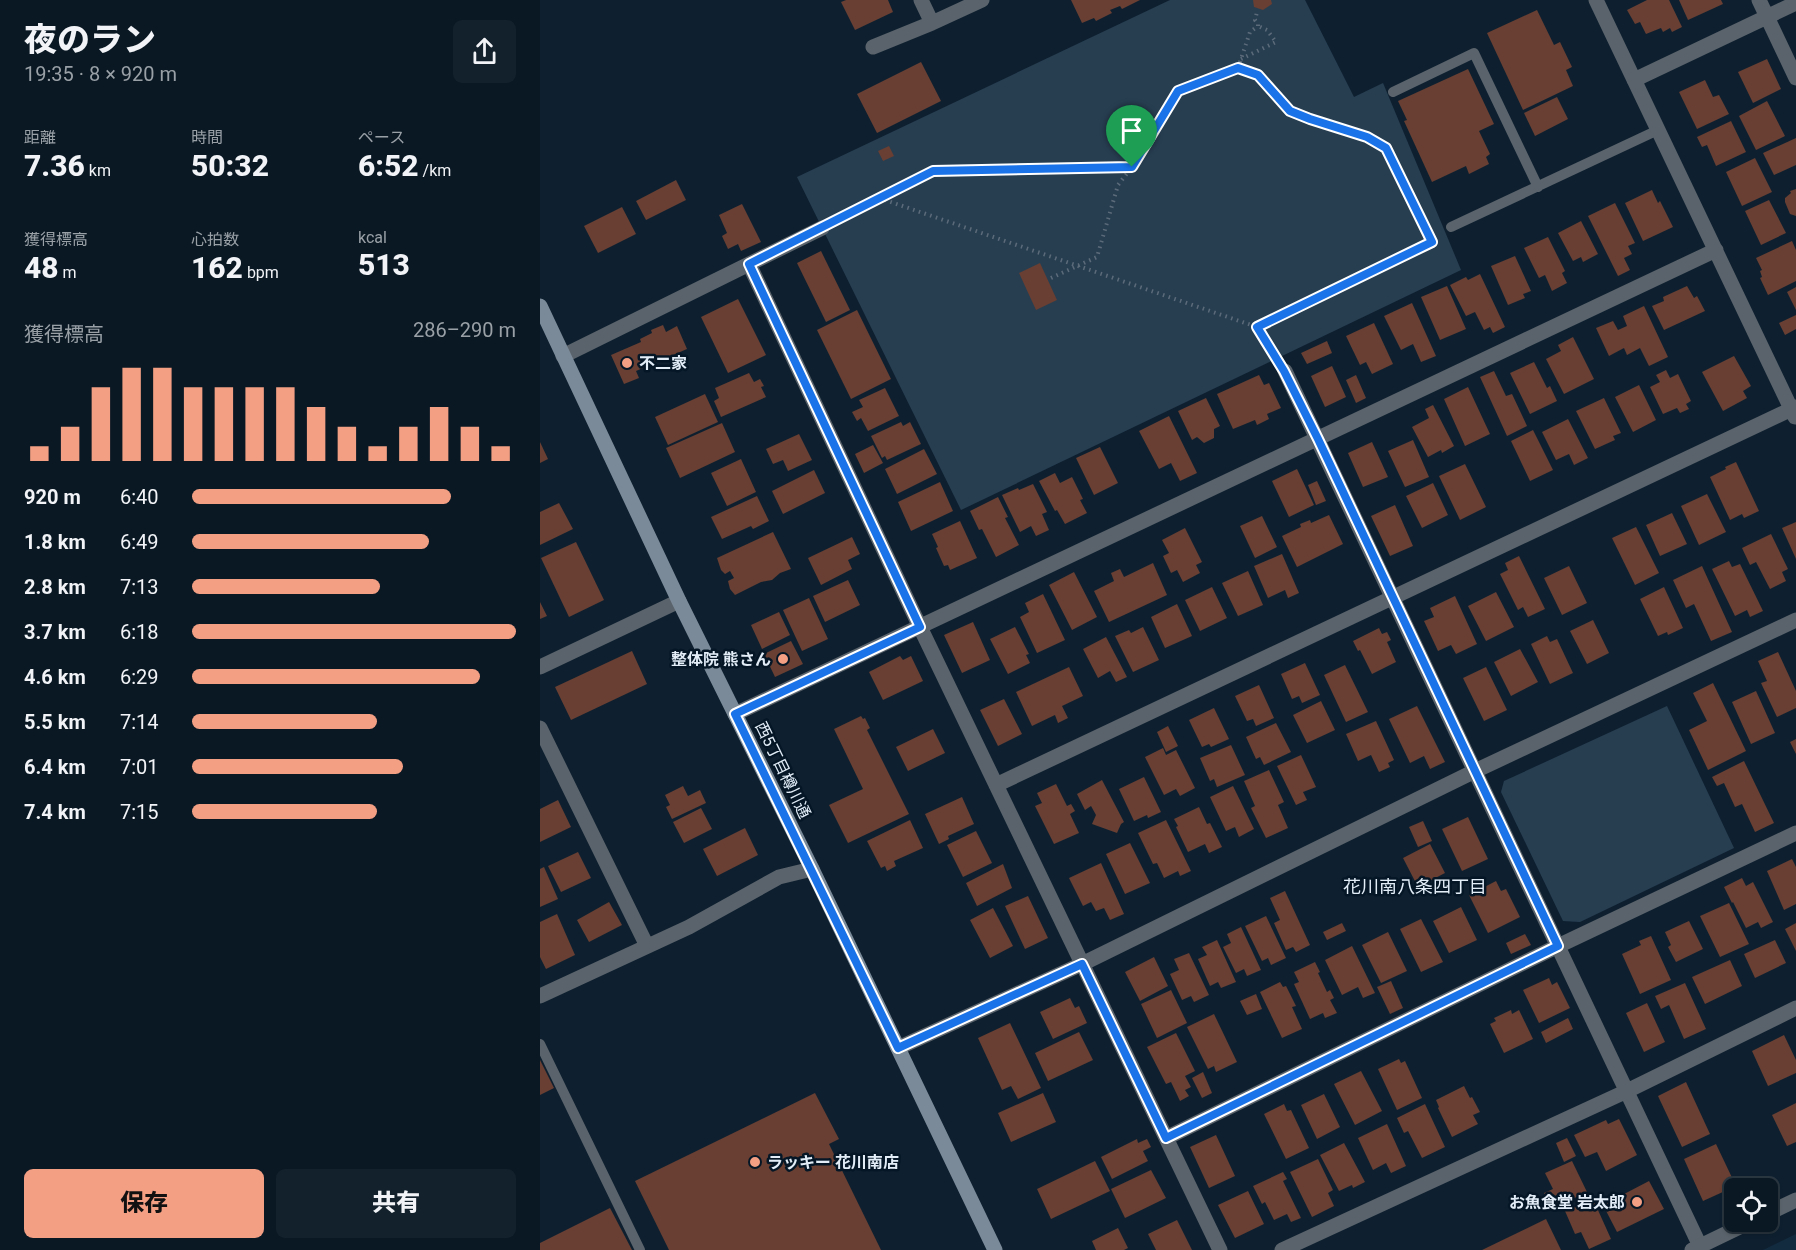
<!DOCTYPE html>
<html lang="ja">
<head>
<meta charset="utf-8">
<style>
	:root { --surface:#0a1824; --page:#13212c; --text:#f1f3f6; --muted:#99a0a6; --line:#2a3741; --accent:#f39f84 }
	body { margin:0; font-family:Roboto,"Noto Sans JP",sans-serif; background:var(--page); color:var(--text); height:100vh; display:flex; flex-direction:column; font-size:22px; white-space:nowrap }
	* { box-sizing:border-box; margin:0 }
	p { font-size:20px; color:var(--muted) }
	.icon { flex:none; width:33px; height:33px; fill:none; stroke:currentColor; stroke-width:2; stroke-linecap:round; stroke-linejoin:round }
	.map { position:relative; flex:1; overflow:hidden }
	.sheet { display:flex; flex-direction:column; background:var(--surface); width:540px }
	.sheet>* { flex:none }
	.fabs { position:absolute; left:1184px; top:1178px; display:grid; gap:12px }
	.fabs a { display:grid; place-items:center; width:54px; height:54px; border-radius:9px; background:var(--surface); box-shadow:0 2px 4px #0004,0 0 0 2px var(--line); font-size:30px }
	.pin { position:absolute; display:grid; place-items:center; width:51px; height:51px; color:#fff; margin:-62px -26px; border-radius:50% 50% 50% 0; rotate:-45deg; box-shadow:0 0 6px #0007 }
	.pin .icon { rotate:45deg }
	.round { display:grid; place-items:center; flex:none; width:63px; height:63px; border-radius:9px; background:var(--page) }
	.head { display:flex; align-items:center; justify-content:space-between; height:102px; padding:0 24px }
	h1 { font-size:33px; font-weight:800; line-height:45px }
	.metrics { display:grid; grid-template-columns:repeat(3,1fr); gap:9px; height:102px; padding:6px 24px }
	.metrics div { display:grid; align-content:center }
	.metrics b { font-size:30px; font-weight:800 }
	.metrics small { font-size:16px; font-weight:400 }
	.metrics p { font-size:16px }
	.chart { height:168px; padding:12px 24px }
	.chart p { display:flex; justify-content:space-between }
	.chart svg { width:100%; height:108px; margin-top:6px; stroke:var(--accent); stroke-width:6 }
	.button { display:flex; gap:12px; margin-top:auto; padding:12px 24px }
	.button a { flex:1; height:69px; border-radius:9px; background:var(--accent); color:#111; font-size:24px; font-weight:800; line-height:69px; text-align:center }
	.button a+a { background:var(--page); color:var(--text) }
	ul { padding:0 24px; list-style:none; font-size:20px }
	li { display:grid; grid-template-columns:96px 72px 1fr; align-items:center; height:45px }
	li i { height:15px; border-radius:8px; background:var(--accent) }
	main { display:flex; flex:1; min-height:0 }
	.map>svg:first-child { display:block }
</style>
</head>
<body>
<main>
<section class="sheet">
<div class="head"><div><h1>夜のラン</h1><p>19:35 · 8 × 920 m</p></div><a class="round"><svg class="icon" aria-label="share" viewBox="0 0 24 24"><path d="M12 15V3M7 8l5-5 5 5M5 13v7h14v-7"/></svg></a></div>
<div class="metrics">
<div><p>距離</p><b>7.36<small> km</small></b></div>
<div><p>時間</p><b>50:32</b></div>
<div><p>ペース</p><b>6:52<small> /km</small></b></div>
</div>
<div class="metrics">
<div><p>獲得標高</p><b>48<small> m</small></b></div>
<div><p>心拍数</p><b>162<small> bpm</small></b></div>
<div><p>kcal</p><b>513</b></div>
</div>
<div class="chart"><p><span>獲得標高</span>286–290 m</p>
<svg viewBox="0 0 160 44" preserveAspectRatio="none"><path d="M5 44V38M15 44V30M25 44V14M35 44V6M45 44V6M55 44V14M65 44V14M75 44V14M85 44V14M95 44V22M105 44V30M115 44V38M125 44V30M135 44V22M145 44V30M155 44V38"/></svg>
</div>
<ul>
<li><b>920 m</b>6:40<i style="width:80%"></i></li>
<li><b>1.8 km</b>6:49<i style="width:73%"></i></li>
<li><b>2.8 km</b>7:13<i style="width:58%"></i></li>
<li><b>3.7 km</b>6:18<i style="width:100%"></i></li>
<li><b>4.6 km</b>6:29<i style="width:89%"></i></li>
<li><b>5.5 km</b>7:14<i style="width:57%"></i></li>
<li><b>6.4 km</b>7:01<i style="width:65%"></i></li>
<li><b>7.4 km</b>7:15<i style="width:57%"></i></li>
</ul>
<div class="button"><a>保存</a><a>共有</a></div>
</section>
<div class="map">
<svg width="1256" height="1250" viewBox="0 0 1256 1250">
	<rect width="100%" height="100%" fill="#0e2030"/>
	<path fill="#122b3f" d="M1256 1234V1250H1223Z"/>
	<path fill="#273e51" d="M630 0H765L814 97 843 83 921 270 421 510 257 177Z
		M1127 706 1194 848 1040 922 1023 921 961 792 964 781Z"/>
	<path fill="#683f32" d="M306 0H348L353 12 315 30 301 2Z
		M531 0H600L582 9 580 6 570 10 572 13 556 21 554 18 542 23Z
		M713 0H731L732 4 723 10 714 7Z
		M1107 0H1129L1142 27 1132 32 1130 28 1123 32 1121 28 1106 34 1100 22 1095 24 1087 10Z
		M1139 0H1181L1183 4 1148 20Z
		M997 10 1014 45 1020 42 1032 67 1026 70 1033 86 983 110 947 33Z
		M1227 59 1241 89 1213 103 1198 72Z
		M381 62 401 101 337 133 317 94Z
		M928 69 954 124 939 131 950 154 946 157 949 164 929 174 926 166 892 182 864 121 867 120 858 101Z
		M1165 80 1173 97 1179 95 1189 114 1157 129 1139 92Z
		M1017 97 1028 119 995 136 984 113Z
		M1227 101 1245 136 1216 150 1199 116Z
		M1191 121 1206 152 1176 166 1167 145 1162 147 1157 137Z
		M1256 138V165L1234 175 1223 153Z
		M349 146 354 156 343 161 338 151Z
		M1215 158 1232 192 1202 206 1186 172Z
		M136 180 146 200 106 220 96 201Z
		M1256 189V216L1250 214 1245 202V198L1251 193 1250 191Z
		M1112 190 1118 203 1120 201 1133 227 1103 241 1085 203Z
		M1229 200 1246 233 1221 245 1205 211Z
		M1075 203 1095 243 1088 246 1092 254 1084 258 1090 270 1078 276 1048 216Z
		M202 204 221 242 201 251 198 244 188 249 182 236 187 233 179 215Z
		M82 207 96 234 58 253 44 226Z
		M1041 221 1058 254 1043 262 1041 257 1033 261 1018 233Z
		M1008 237 1025 271 1022 273 1027 283 1012 291 1005 275 999 278 984 248Z
		M1252 241 1256 250V281L1228 295 1220 278 1222 277 1220 271 1222 270 1216 258Z
		M281 251 310 310 286 322 257 263Z
		M975 256 991 291 983 294 985 298 968 305 951 266Z
		M500 263 517 300 496 310 479 273Z
		M940 274 965 327 953 333 950 327 944 330 935 312 926 316 910 285 926 277 928 280Z
		M907 286 926 329 900 340 881 297Z
		M1147 286 1154 298 1157 296 1165 311 1124 330 1112 306 1124 301 1123 297Z
		M1256 287V310L1247 292Z
		M198 299 226 355 188 373 161 317Z
		M872 303 896 356 881 362 873 344 861 350 844 316Z
		M1104 306 1128 357 1109 366 1100 348 1087 355 1084 348 1069 356 1056 328 1073 321 1078 330 1087 326 1083 316Z
		M317 310 351 379 311 399 277 330Z
		M1256 315V329L1245 335 1239 323Z
		M834 323 853 364 832 374 826 362 820 365 806 336Z
		M123 325 126 332 137 326 147 349 96 371 99 378 84 384 71 355 101 342 100 339 112 333 111 330Z
		M1033 337 1054 379 1024 394 1006 359 1021 351 1018 345Z
		M787 341 792 353 767 364 761 353Z
		M1194 356 1211 386 1203 391 1207 398 1183 411 1162 372Z
		M994 362 1007 388 1010 386 1017 401 990 414 970 373Z
		M792 366 806 397 785 407 771 376Z
		M1126 370 1130 378 1138 374 1151 401 1146 404 1149 409 1140 413 1137 408 1123 414 1110 387 1120 382 1116 375Z
		M954 371 966 396 972 394 987 426 967 436 940 377Z
		M209 373 214 382 220 379 224 386 221 387 226 397 181 417 174 401 179 398 175 388Z
		M719 375 724 385 729 383 741 408 727 414 729 419 717 425 715 420 693 429 677 394Z
		M816 375 826 398 816 403 806 380Z
		M1099 385 1116 420 1093 432 1075 397Z
		M928 387 950 434 925 446 904 399Z
		M345 388 359 416 328 431 321 418 317 421 312 412 323 407 319 400Z
		M165 394 178 422 128 445 115 417Z
		M666 398 680 426 674 429V438L664 443 657 437 652 440 638 411Z
		M1064 398 1081 433 1073 436 1075 440 1055 449 1036 411Z
		M893 405 914 446 902 453 901 450 888 457 872 427 889 418 885 409Z
		M629 416 657 473 640 481 631 463 619 469 599 431Z
		M1028 419 1048 458 1034 465 1029 454 1016 460 1002 432Z
		M361 422 363 426 370 422 381 444 347 460 345 456 342 458 331 436Z
		M182 423 195 452 140 478 126 448Z
		M993 430 1013 470 990 481 971 441Z
		M259 434 272 460 248 471 243 460 233 464 226 449Z
		M873 440 889 477 865 487 848 451Z
		M0 442 8 459 0 463Z
		M832 442 848 477 823 487 808 453Z
		M333 445 343 463 324 473 315 454Z
		M560 447 578 483 554 495 536 458Z
		M384 449 397 474 357 494 345 469Z
		M201 459 216 492 187 506 171 473Z
		M1196 462 1219 511 1204 518 1202 514 1190 520 1170 477 1186 469 1185 467Z
		M925 464 946 507 920 520 899 476Z
		M757 469 774 505 749 517 732 481Z
		M274 470 285 493 243 514 232 491Z
		M515 473 520 483 532 477 543 499 540 500 547 513 525 524 517 510 515 511 499 481Z
		M777 481 786 501 776 505 768 485Z
		M400 482 413 511 371 531 358 502Z
		M893 483 908 515 882 528 866 496Z
		M493 484 507 512 502 514 509 530 496 536 491 526 480 532 462 495 478 488 479 490Z
		M1167 494 1186 532 1159 545 1141 506Z
		M217 496 229 521 213 529 211 526 182 539 171 517Z
		M458 497 468 517 465 518 479 545 456 557 442 529 439 530 430 511Z
		M19 503 33 529 0 545V512Z
		M855 505 873 546 850 556 831 516Z
		M1132 513 1147 544 1120 556 1106 525Z
		M789 515 803 544 757 567 742 536 761 527 760 524 770 520 771 523Z
		M722 516 737 547 715 558 700 526Z
		M420 521 437 558 410 570 408 565 404 566 396 548 398 547 392 534Z
		M1256 522V559L1242 528Z
		M1096 527 1119 573 1095 585 1072 538Z
		M645 528 662 562 656 565 660 573 643 582 637 570 631 573 623 556 629 553 622 540Z
		M233 532 251 569 240 573 232 580 221 582 195 595 190 589 188 581 194 578 190 571 185 574 181 570 177 558Z
		M1231 534 1248 569 1242 572 1246 581 1230 589 1216 562 1210 565 1202 548Z
		M312 537 320 554 308 560 312 569 281 585 268 558Z
		M36 542 64 600 29 617 1 558Z
		M742 554 759 593 748 598 745 590 728 598 714 566Z
		M979 556 1005 609 988 617 983 607 978 610 960 574 968 570 965 563Z
		M1189 561 1192 567 1200 564 1223 611 1210 617 1207 610 1195 616 1172 569Z
		M613 563 627 595 569 622 554 591 574 581 571 573 580 569 584 577Z
		M1029 566 1047 603 1022 615 1004 578Z
		M1162 566 1192 632 1171 641 1154 604 1146 608 1133 580Z
		M708 571 723 605 698 616 682 583Z
		M534 572 557 617 532 630 509 585Z
		M308 580 320 605 285 622 273 596Z
		M672 587 687 618 660 631 645 600Z
		M1124 587 1143 628 1128 635 1127 632 1118 636 1100 599Z
		M956 592 974 627 946 641 928 606Z
		M503 594 525 640 497 653 480 617 489 612 485 603Z
		M915 596 937 644 916 654 911 645 898 651 884 621 894 617 890 608Z
		M269 598 288 639 262 651 243 610Z
		M0 602 7 616 0 619Z
		M637 604 652 636 625 648 611 617Z
		M239 612 250 635 222 649 211 625Z
		M1053 620 1069 653 1047 664 1030 631Z
		M433 622 450 660 422 673 404 635Z
		M475 627 489 654 486 655 490 663 468 674 450 639Z
		M603 627 619 660 593 672 575 636 589 630 591 633Z
		M839 628 842 634 847 632 851 640 847 642 856 662 832 674 820 650 818 651 813 641Z
		M1007 636 1010 642 1017 639 1033 673 1010 684 991 644Z
		M566 637 587 677 576 682 570 671 558 678 543 649Z
		M251 641 263 664 235 677 224 654Z
		M980 649 998 682 971 696 954 662Z
		M92 651 107 684 31 720 15 687Z
		M1238 652 1256 691V708L1237 717 1221 683 1227 681 1218 661Z
		M360 656 363 660 371 656 383 681 343 700 329 672Z
		M765 663 780 695 762 703 759 696 752 699 741 674Z
		M805 665 828 712 806 722 784 675Z
		M529 667 543 696 522 706 528 718 518 723 515 715 492 726 476 692Z
		M946 667 967 710 944 721 923 678Z
		M1173 683 1206 751 1168 770 1149 730 1167 721 1153 693Z
		M719 685 734 718 716 726 713 719 707 721 695 696Z
		M1216 691 1235 733 1211 744 1192 702Z
		M464 699 482 734 458 746 440 710Z
		M781 701 795 730 767 743 753 715Z
		M877 706 905 762 890 769 884 756 870 763 849 719Z
		M674 708 689 739 671 747 669 744 662 747 649 720Z
		M321 716 323 719 325 718 330 728 327 730 369 814 308 843 289 805 323 789 294 729Z
		M836 721 854 760 848 763 850 767 839 772 831 755 818 761 806 734Z
		M736 723 751 752 724 765 720 757 716 759 706 737Z
		M628 726 638 746 626 752 617 732Z
		M393 729 405 753 368 771 356 747Z
		M1256 739V754L1250 742Z
		M691 745 705 775 677 787 674 779 670 781 660 758Z
		M623 748 626 755 636 750 655 788 640 796 636 789 624 795 605 757Z
		M761 755 776 787 763 792 767 800 756 805 737 766Z
		M1204 761 1234 823 1215 832 1202 804 1195 807 1184 783 1177 786 1172 777Z
		M729 770 744 802 738 805 748 828 726 838 711 808 715 806 704 781Z
		M604 777 621 812 608 818 607 815 594 821 579 789Z
		M562 780 584 822 581 824 577 833 552 824 556 815 551 806 545 810 537 794Z
		M516 784 527 806 531 804 535 811 530 814 539 833 514 844 495 806 502 803 497 793Z
		M143 786 148 796 160 790 166 803 132 819 126 807 130 805 125 795Z
		M693 786 714 829 699 837 695 827 686 831 670 797Z
		M422 797 434 824 408 836 409 839 399 844 385 814Z
		M18 800 31 827 0 842V809Z
		M659 807 667 824 670 823 682 847 669 853 665 844 648 852 636 827 638 826 634 819Z
		M161 808 172 829 144 843 133 822Z
		M928 817 948 859 922 871 902 829Z
		M370 820 383 848 354 861 356 866 347 871 345 866 341 868 327 841Z
		M626 820 651 871 640 876 638 871 624 878 617 863 613 864 598 833Z
		M883 821 892 841 878 847 869 827Z
		M205 828 218 855 177 876 163 849Z
		M436 831 452 863 423 877 407 845Z
		M590 843 610 883 585 894 566 854Z
		M890 844 905 873 878 887 863 858Z
		M38 852 51 878 21 892 8 866Z
		M1252 859 1256 867V904L1244 910 1227 871Z
		M561 863 584 914 570 920 564 908 556 911 551 902 543 906 529 878Z
		M463 864 472 888 437 906 426 883Z
		M4 867 18 899 0 907V869Z
		M1202 878 1206 886 1213 882 1233 922 1221 928 1218 922 1206 928 1193 902 1192 903 1184 887Z
		M956 881 961 891 966 889 980 917 948 933 929 895Z
		M745 891 770 945 756 952 753 947 746 950 734 923 740 920 730 898Z
		M488 896 508 938 485 949 465 906Z
		M69 902 82 925 49 942 37 920Z
		M1189 903 1209 944 1180 957 1160 916Z
		M921 907 937 940 909 953 893 921Z
		M453 908 473 946 450 958 430 920Z
		M17 914 35 955 6 969 0 957V922Z
		M726 916 746 958 731 965 728 958 722 961 705 926Z
		M881 919 903 962 881 972 860 929Z
		M1149 921 1163 949 1136 962 1128 947 1131 945 1125 932Z
		M802 923 806 931 787 940 783 932Z
		M1256 923V951L1245 929Z
		M701 927 721 970 707 976 704 969 696 973 683 947 691 943 687 934Z
		M848 932 867 971 841 983 822 945Z
		M985 934 991 945 971 954 966 943Z
		M1111 936 1131 980 1100 994 1082 954 1101 945 1099 941Z
		M677 940 696 982 681 988 678 982 670 986 658 959 667 955 662 947Z
		M1235 940 1246 963 1215 978 1204 954Z
		M812 946 835 993 823 998 818 987 802 995 785 960Z
		M649 953 669 995 654 1002 651 996 642 1000 630 974 639 970 634 959Z
		M614 957 628 986 600 1001 585 972Z
		M1190 960 1202 986 1165 1004 1152 977Z
		M775 962 780 972 778 973 787 992 790 990 794 998 790 1000 797 1013 785 1018 783 1013 770 1019 754 984 759 982 754 972Z
		M1009 978 1012 985 1017 982 1030 1008 999 1023 983 990Z
		M851 981 863 1008 850 1014 837 987Z
		M740 982 743 987 746 986 756 1006 752 1007 762 1029 742 1038 720 992Z
		M1145 983 1166 1029 1144 1039 1129 1005 1121 1009 1115 996Z
		M631 990 647 1023 617 1038 601 1004Z
		M716 994 722 1009 707 1015 700 1001Z
		M530 998 535 1008 539 1006 547 1023 513 1039 500 1012Z
		M1107 1003 1125 1042 1104 1052 1086 1013Z
		M971 1010 972 1014 979 1010 993 1039 964 1053 950 1024 956 1021 954 1018Z
		M674 1014 697 1062 676 1072 674 1066 668 1069 647 1027Z
		M1028 1018 1033 1029 1006 1043 1001 1032Z
		M470 1023 501 1088 478 1099 471 1086 462 1090 438 1038Z
		M539 1032 553 1060 508 1081 495 1053Z
		M636 1033 655 1071 645 1076 651 1087 645 1090 649 1096 640 1101 631 1082 626 1084 607 1047Z
		M1244 1035 1256 1060V1073L1228 1086 1212 1051Z
		M859 1059 861 1063 865 1061 882 1098 857 1110 838 1069Z
		M0 1060 14 1088 0 1095Z
		M821 1071 842 1111 815 1125 794 1084Z
		M663 1072 672 1093 662 1098 652 1078Z
		M1146 1082 1170 1134 1142 1147 1118 1096Z
		M924 1086 930 1098 932 1097 940 1112 933 1115 938 1124 912 1137 898 1108 899 1107 896 1100Z
		M275 1093 299 1139 289 1144 341 1250H129L95 1181Z
		M503 1093 516 1122 471 1142 458 1113Z
		M784 1094 800 1127 777 1139 761 1105Z
		M1256 1103V1142L1247 1146 1232 1115Z
		M744 1104 747 1111 751 1110 769 1148 746 1159 724 1114Z
		M885 1104 905 1147 882 1158 868 1131 864 1133 857 1118Z
		M1079 1119 1097 1155 1066 1171 1057 1152 1045 1157 1034 1135 1066 1120 1068 1124Z
		M847 1124 866 1166 851 1173 846 1163 833 1170 818 1138Z
		M676 1135 695 1176 669 1188 650 1147Z
		M1027 1138 1036 1156 1024 1162 1016 1143Z
		M597 1139 598 1143 607 1139 611 1147 603 1151 608 1161 572 1179 561 1157Z
		M804 1143 825 1182 813 1188 812 1185 799 1191 780 1155Z
		M1176 1144 1196 1186 1163 1201 1144 1159Z
		M778 1159 793 1190 788 1193 794 1206 772 1217 750 1172Z
		M555 1161 570 1191 511 1219 497 1189Z
		M1032 1161 1047 1192 1011 1209 1004 1193 1013 1189 1005 1173Z
		M611 1170 626 1198 585 1218 571 1189Z
		M743 1172 747 1179 743 1181 761 1218 751 1222 747 1214 734 1220 725 1202 722 1204 713 1186Z
		M1109 1181 1124 1209 1077 1232 1063 1205Z
		M708 1191 724 1224 695 1238 678 1205Z
		M1053 1199 1071 1239 1049 1249 1041 1232 1035 1234 1025 1211Z
		M70 1208 92 1250H0V1243Z
		M1006 1219 1021 1250H942Z
		M637 1220 652 1250H616L608 1234Z
		M578 1228 588 1248 584 1250H556L552 1241Z"/>
	<g fill="none" stroke-linecap="round" stroke-linejoin="round">
		<path stroke="#5c6b7a" stroke-width="4" stroke-dasharray="1.5 4.5" stroke-linecap="butt" d="M701 59 736 42 727 30 718 26
			M698 68 710 32 718 26V23L715 20 717 12
			M339 198 717 327 735 355
			M299 219 393 171 592 167
			M511 278 557 257 578 185 592 167 638 91 698 68 719 75 750 111 770 119 827 137 846 148 892 242 717 327"/>
		<path stroke="#5a636b" stroke-width="10" d="M853 92 934 53 998 187
			M911 227 1118 130
			M0 1044 100 1250"/>
		<path stroke="#5a636b" stroke-width="15" d="M381 0 392 23
			M1056 0 1255 417
			M1219 0 1256 78
			M333 47 392 23 442 0
			M1094 80 1256 3
			M209 264 380 627 680 1250
			M23 356 282 228
			M745 371 1160 1246
			M0 667 139 601
			M195 714 1176 250
			M0 728 107 946
			M456 785 1256 407
			M0 996 149 927 239 877 272 869
			M358 1048 542 964 935 771 1256 620
			M626 1138 1018 946 1256 833
			M742 1250 1087 1091 1256 1008"/>
		<path stroke="#5a636b" stroke-width="15" d="M1227 1214 1256 1200
			M1152 1250 1212 1221"/>
		<path stroke="#7b8a98" stroke-width="15" d="M0 306 139 601 272 869 455 1250"/>
	</g>
	<g fill="none" stroke-linecap="round" stroke-linejoin="round">
		<g stroke="#fff" stroke-width="12">
			<path id="route" d="M698 68 718 75 750 111 770 119 827 137 846 148 892 242 717 327 744 371 778 439 1018 946 626 1138 542 964 358 1048 195 714 380 627 209 264 393 171 592 167 638 91Z"/>
		</g>
		<use href="#route" stroke="#1a73e8" stroke-width="8"/>
	</g>
	<g fill="#f39f84" stroke="#051726" stroke-width="2">
		<circle cx="87" cy="363" r="6"/>
		<circle cx="243" cy="659" r="6"/>
		<circle cx="215" cy="1162" r="6"/>
		<circle cx="1097" cy="1202" r="6"/>
	</g>
	<g text-anchor="middle" dominant-baseline="central" stroke-width="5" stroke-linejoin="round" paint-order="stroke">
		<g font-size="16" font-weight="bold" fill="#e2edf8" stroke="#051726" text-anchor="start">
			<text x="99" y="363">不二家</text>
			<text x="231" y="659" text-anchor="end">整体院 熊さん</text>
			<text x="227" y="1162">ラッキー 花川南店</text>
			<text x="1085" y="1202" text-anchor="end">お魚食堂 岩太郎</text>
		</g>
		<g font-size="16" fill="#e2edf8" stroke="#051726">
			<text transform="translate(243 770) rotate(64)">西5丁目樽川通</text>
		</g>
		<g font-size="18" fill="#e2edf8" stroke="#051726">
			<text x="875" y="886">花川南八条四丁目</text>
		</g>
	</g>
</svg>
<div class="fabs">
<a><svg class="icon" aria-label="locate" viewBox="0 0 24 24"><circle cx="12" cy="12" r="6"/><path d="M12 2v4M12 18v4M2 12h4M18 12h4"/></svg></a>
</div>
<div class="pin" style="left:592px;top:167px;background:#1e9e55"><svg class="icon" aria-label="arrive" viewBox="0 0 24 24"><path d="M6 21V4h12l-3 4 3 4H6"/></svg></div>
</div>
</main>
</body>
</html>
